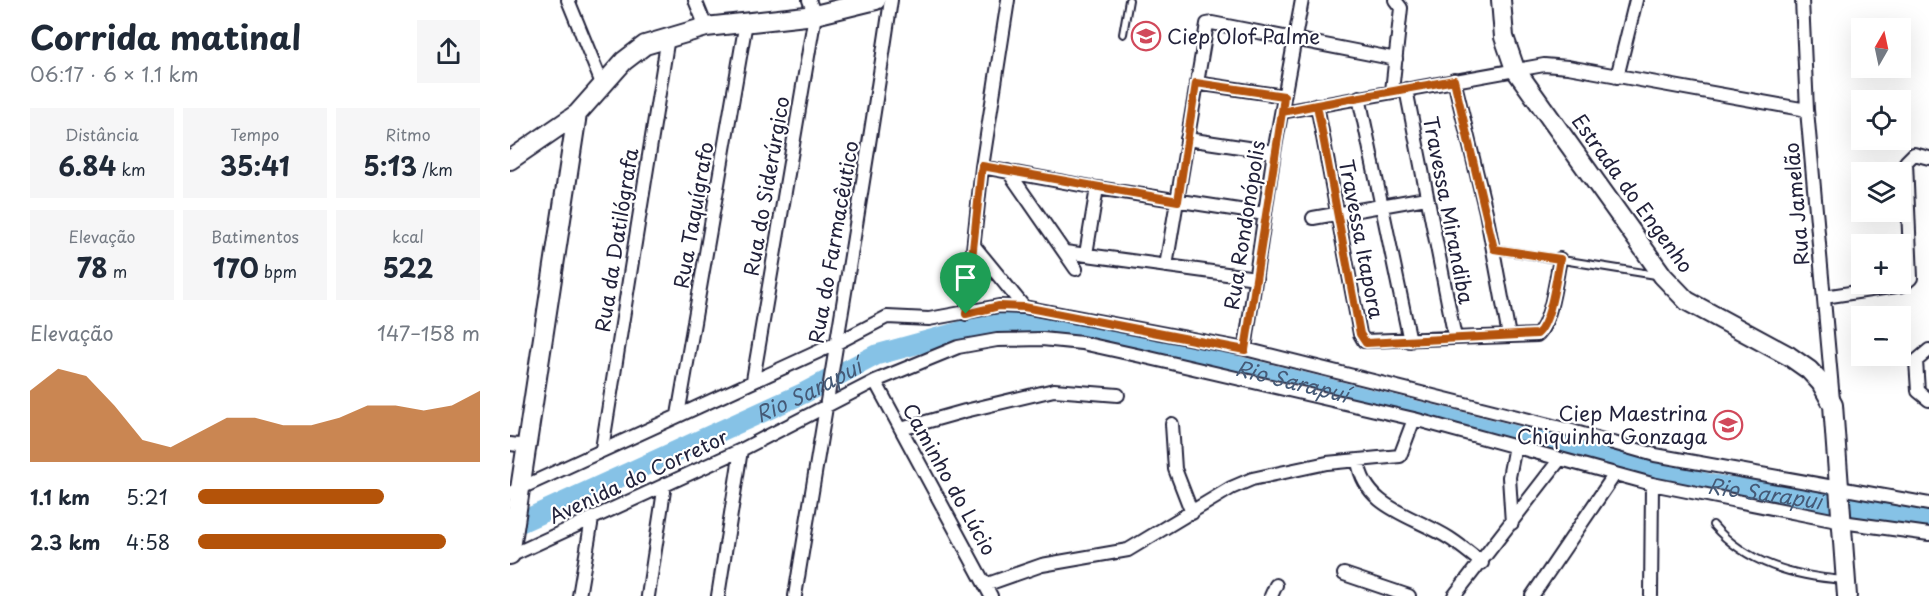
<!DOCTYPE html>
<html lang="pt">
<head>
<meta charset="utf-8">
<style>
	:root { --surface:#fff; --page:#f6f6f7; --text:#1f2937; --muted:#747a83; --accent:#b45309 }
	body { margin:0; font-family:"Playpen Sans",sans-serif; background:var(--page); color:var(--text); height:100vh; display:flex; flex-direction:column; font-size:22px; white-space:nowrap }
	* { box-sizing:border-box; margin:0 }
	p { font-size:20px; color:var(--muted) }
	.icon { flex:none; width:33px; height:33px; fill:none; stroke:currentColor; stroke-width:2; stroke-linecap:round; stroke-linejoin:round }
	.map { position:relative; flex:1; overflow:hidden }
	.details { display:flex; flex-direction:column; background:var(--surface); width:510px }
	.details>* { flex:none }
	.needle { width:39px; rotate:9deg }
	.buttons { position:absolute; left:1341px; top:18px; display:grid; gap:12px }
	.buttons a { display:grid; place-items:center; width:60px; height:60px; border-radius:0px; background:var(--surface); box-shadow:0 6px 24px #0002; font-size:30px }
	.pin { position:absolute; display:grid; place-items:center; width:51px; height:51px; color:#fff; margin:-62px -26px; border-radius:50% 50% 50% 0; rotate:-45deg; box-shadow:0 0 6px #0007 }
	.pin .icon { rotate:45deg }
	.round { display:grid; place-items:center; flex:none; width:63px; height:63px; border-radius:0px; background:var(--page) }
	.summary { display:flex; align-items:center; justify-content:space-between; height:102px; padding:0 30px }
	h1 { font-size:33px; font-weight:700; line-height:45px }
	.figures { display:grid; grid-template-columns:repeat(3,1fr); gap:9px; height:102px; padding:6px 30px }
	.figures div { display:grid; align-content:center; border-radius:0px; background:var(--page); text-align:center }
	.figures b { font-size:26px; font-weight:700 }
	.figures small { font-size:16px; font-weight:400 }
	.figures p { font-size:16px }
	.chart { height:168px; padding:12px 30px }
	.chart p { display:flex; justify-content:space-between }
	.chart svg { width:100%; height:108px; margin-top:6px; fill:var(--accent); opacity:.7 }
	ul { padding:0 30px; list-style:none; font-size:20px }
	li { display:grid; grid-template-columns:96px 72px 1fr; align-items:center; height:45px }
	li i { height:15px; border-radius:8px; background:var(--accent) }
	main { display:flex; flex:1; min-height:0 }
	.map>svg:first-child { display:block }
</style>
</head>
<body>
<main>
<section class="details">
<div class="summary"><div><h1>Corrida matinal</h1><p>06:17 · 6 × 1.1 km</p></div><a class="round"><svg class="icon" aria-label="share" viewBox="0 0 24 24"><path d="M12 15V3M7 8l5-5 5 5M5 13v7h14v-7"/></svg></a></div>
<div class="figures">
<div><p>Distância</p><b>6.84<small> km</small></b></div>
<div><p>Tempo</p><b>35:41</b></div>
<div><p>Ritmo</p><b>5:13<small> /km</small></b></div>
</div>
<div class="figures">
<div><p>Elevação</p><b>78<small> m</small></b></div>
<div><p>Batimentos</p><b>170<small> bpm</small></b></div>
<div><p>kcal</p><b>522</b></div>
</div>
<div class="chart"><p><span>Elevação</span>147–158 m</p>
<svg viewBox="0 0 160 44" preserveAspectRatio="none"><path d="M0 44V15L10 6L20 9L30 21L40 35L50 38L60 32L70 26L80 26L90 29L100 29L110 26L120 21L130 21L140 23L150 21L160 15V44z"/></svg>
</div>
<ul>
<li><b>1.1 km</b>5:21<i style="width:66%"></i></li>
<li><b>2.3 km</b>4:58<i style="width:88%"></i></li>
</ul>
</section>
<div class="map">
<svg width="1419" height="596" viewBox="0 0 1419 596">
	<rect width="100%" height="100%" fill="#fff"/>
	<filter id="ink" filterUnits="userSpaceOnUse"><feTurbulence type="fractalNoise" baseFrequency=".0167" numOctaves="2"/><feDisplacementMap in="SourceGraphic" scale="12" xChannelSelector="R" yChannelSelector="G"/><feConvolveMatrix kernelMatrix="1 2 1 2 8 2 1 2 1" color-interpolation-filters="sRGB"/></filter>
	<g filter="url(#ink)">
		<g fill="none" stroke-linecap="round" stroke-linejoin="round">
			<path stroke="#86c2e6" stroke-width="21" id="s1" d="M0 527 294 393 366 355 486 322 546 324 617 339 1202 485 1302 499 1419 520"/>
			<g stroke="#22223b" stroke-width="10">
				<path id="lane" d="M613 34 619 0
					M984 249 1146 275
					M1203 525C1237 564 1284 576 1334 580"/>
			</g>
			<g stroke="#22223b" stroke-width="16">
				<path id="street" d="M58 0 93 86
					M185 0 196 27
					M1292 0 1297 110 1323 400
					M1107 77 1126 0
					M944 80 976 212 999 336
					M686 83 774 96
					M896 89 945 338
					M882 91 891 8 885 0
					M849 97 900 341
					M807 105 850 334 854 341 1027 335C1041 323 1046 278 1050 259
					M772 112 1034 65 1058 67 1297 110
					M677 139 764 152
					M472 167 587 188 755 214
					M498 171 566 269
					M803 218 916 198
					M465 247 514 307
					M555 252 746 278
					M576 254 587 188
					M656 266 697 24 702 23 886 59
					M1314 297 1393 285 1401 278 1396 162 1404 154 1419 158
					M456 314 472 167 498 0
					M735 349 764 152 792 0
					M1419 350 1406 361 1408 391 1419 400
					M243 380 305 15 299 0
					M365 381 481 596
					M168 415 236 22
					M662 424 665 469 682 513
					M391 429 455 411 544 390 608 395
					M0 444 17 446
					M92 449 158 37
					M848 461C855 509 903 515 939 538 950 545 961 554 972 563
					M0 493 325 344 377 317 419 319 489 306 514 307 735 349 1055 429 1145 455 1419 504
					M1002 523 999 477 1005 446
					M0 556 231 450 365 381 448 347 487 340 532 339 572 343 631 356 904 419 1142 484 1332 522 1419 534
					M834 574 899 596
					M475 585 532 565 618 550 721 488 742 479 817 463 890 456 904 419
					M69 596 82 519
					M138 596 155 484
					M208 596 231 450
					M285 596C317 397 352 199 381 0
					M761 596 766 585
					M944 596 1050 459
					M1022 596 1105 474
					M1141 596 1142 484"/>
			</g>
			<g stroke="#22223b" stroke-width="22">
				<path id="secondary" d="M991 0 994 37 1005 69 1153 276 1177 301 1279 356 1299 370 1311 383 1323 405 1337 596
					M0 160 67 114 114 61 135 45 196 27 305 15 366 0
					M0 555 67 114"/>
			</g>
			<use href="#lane" stroke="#fff" stroke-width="6"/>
			<use href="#street" stroke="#fff" stroke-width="12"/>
			<use href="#secondary" stroke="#fff" stroke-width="18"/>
		</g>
	</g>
	<g fill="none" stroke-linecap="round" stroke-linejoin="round" filter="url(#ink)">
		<g stroke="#fff" stroke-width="12">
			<path id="route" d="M456 314 489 306 514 307 735 350 772 112C829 100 887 91 944 80L984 249 1050 259C1046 278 1041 323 1027 334L856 343 850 334 807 105 772 112 774 96 686 83 668 201 472 166 456 314"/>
		</g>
		<use href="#route" stroke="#b45309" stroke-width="8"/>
	</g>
	<defs>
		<g id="school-ring" transform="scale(1.5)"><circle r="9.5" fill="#fff" stroke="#d1495b" stroke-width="1.5"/><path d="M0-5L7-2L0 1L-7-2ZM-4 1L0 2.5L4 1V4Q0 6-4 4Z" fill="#d1495b"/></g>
	</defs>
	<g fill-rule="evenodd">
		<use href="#school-ring" x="636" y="36"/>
		<use href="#school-ring" x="1218" y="425"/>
	</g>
	<g text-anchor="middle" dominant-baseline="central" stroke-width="4.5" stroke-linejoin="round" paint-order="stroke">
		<g font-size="20" fill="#22223b" stroke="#fff" text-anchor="start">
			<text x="657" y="36">Ciep Olof Palme</text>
			<text x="1197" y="413" text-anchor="end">Ciep Maestrina<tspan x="1197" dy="23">Chiquinha Gonzaga</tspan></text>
		</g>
		<g font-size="20" fill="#22223b" stroke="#fff">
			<text transform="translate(256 186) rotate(-80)">Rua do Siderúrgico</text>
			<text transform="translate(1123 193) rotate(54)">Estrada do Engenho</text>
			<text transform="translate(1286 204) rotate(-95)">Rua Jamelão</text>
			<text transform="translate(939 210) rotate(79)">Travessa Mirandiba</text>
			<text transform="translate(183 215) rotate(-80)">Rua Taquígrafo</text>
			<text transform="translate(734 225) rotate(-81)">Rua Rondonópolis</text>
			<text transform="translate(852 239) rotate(79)">Travessa Itapora</text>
			<text transform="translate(106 240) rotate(-81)">Rua da Datilógrafa</text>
			<text transform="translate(323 242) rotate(-80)">Rua do Farmacêutico</text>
			<text transform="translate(128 476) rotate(-25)">Avenida do Corretor</text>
			<text transform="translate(440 479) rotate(61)">Caminho do Lúcio</text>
		</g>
		<g font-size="21" font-style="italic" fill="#455a77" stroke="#fff">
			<text stroke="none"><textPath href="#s1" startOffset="832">Rio Sarapuí</textPath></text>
			<text stroke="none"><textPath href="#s1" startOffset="328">Rio Sarapuí</textPath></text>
			<text stroke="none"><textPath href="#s1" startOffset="1318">Rio Sarapuí</textPath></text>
		</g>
	</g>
</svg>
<div class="buttons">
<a><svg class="needle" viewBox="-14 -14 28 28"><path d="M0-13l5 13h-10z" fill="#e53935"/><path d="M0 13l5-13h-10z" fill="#747a83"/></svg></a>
<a><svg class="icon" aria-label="locate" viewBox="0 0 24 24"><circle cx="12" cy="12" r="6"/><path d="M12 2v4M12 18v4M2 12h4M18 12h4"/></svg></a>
<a><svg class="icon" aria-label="layers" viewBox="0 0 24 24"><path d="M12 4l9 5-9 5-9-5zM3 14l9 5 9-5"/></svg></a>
<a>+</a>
<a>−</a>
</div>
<div class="pin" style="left:456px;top:314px;background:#1e9e55"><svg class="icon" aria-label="arrive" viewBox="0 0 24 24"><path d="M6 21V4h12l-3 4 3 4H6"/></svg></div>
</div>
</main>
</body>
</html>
